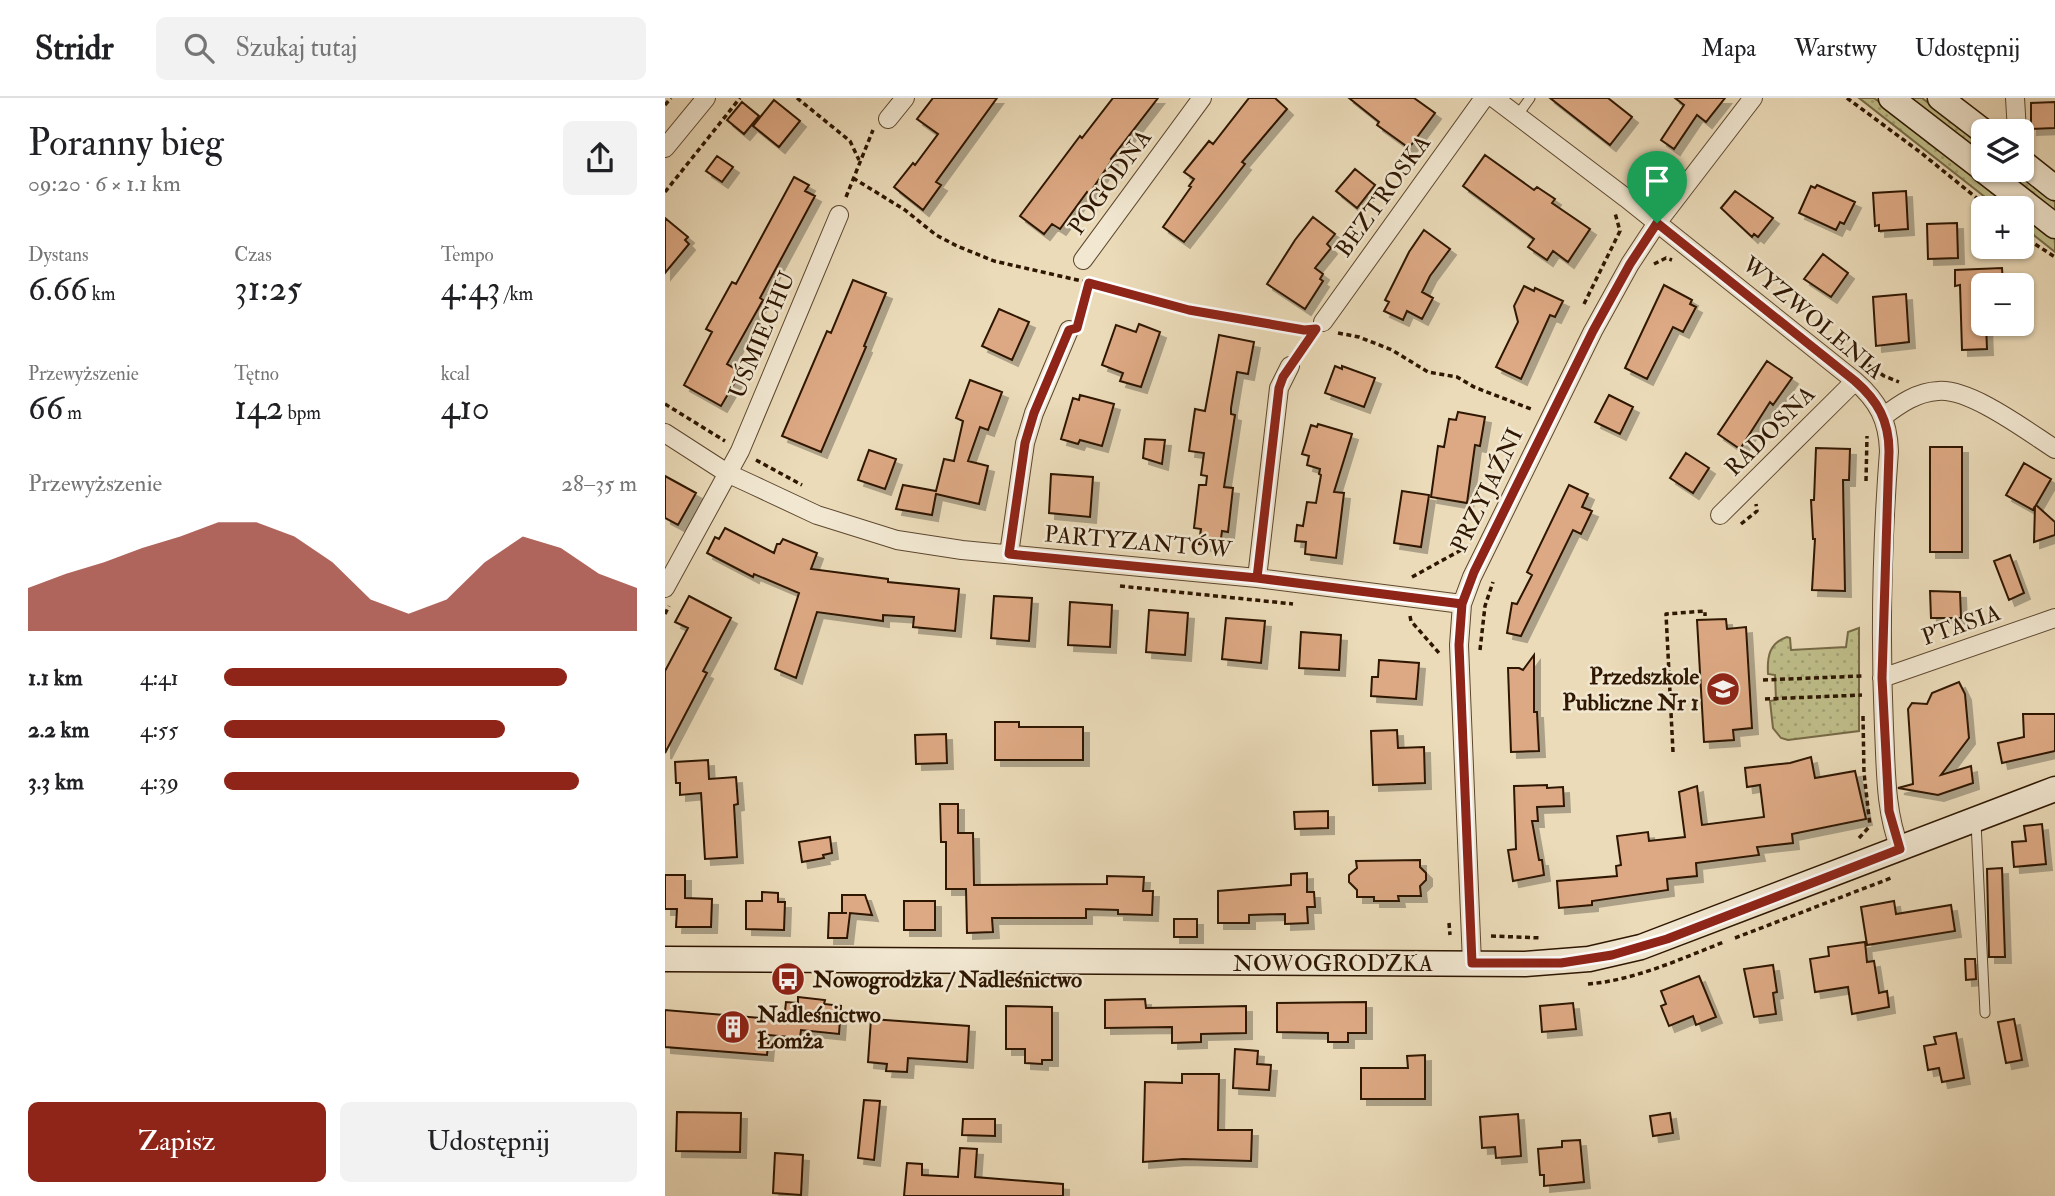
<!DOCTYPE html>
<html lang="pl">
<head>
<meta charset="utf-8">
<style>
	:root { --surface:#fff; --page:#f2f2f2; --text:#202124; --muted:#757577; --line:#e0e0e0; --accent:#8f2418 }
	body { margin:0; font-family:"IM FELL Double Pica",serif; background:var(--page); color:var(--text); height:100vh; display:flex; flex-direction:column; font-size:26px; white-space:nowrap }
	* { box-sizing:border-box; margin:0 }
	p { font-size:23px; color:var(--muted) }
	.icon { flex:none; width:38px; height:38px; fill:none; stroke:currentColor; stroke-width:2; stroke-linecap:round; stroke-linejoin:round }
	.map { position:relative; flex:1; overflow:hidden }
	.details { display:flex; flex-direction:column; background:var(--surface); width:665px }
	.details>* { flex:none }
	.buttons { position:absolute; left:1306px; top:21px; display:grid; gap:14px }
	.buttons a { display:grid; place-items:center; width:63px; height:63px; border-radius:10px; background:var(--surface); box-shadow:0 2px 5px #0004; font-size:35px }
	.pin { position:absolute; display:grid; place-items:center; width:60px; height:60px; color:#fff; margin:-72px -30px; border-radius:50% 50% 50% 0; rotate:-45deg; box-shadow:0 0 7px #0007 }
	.pin .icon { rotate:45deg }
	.round { display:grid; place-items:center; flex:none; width:74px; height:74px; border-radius:10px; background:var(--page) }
	.summary { display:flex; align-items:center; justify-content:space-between; height:119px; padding:0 28px }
	h1 { font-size:38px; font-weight:600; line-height:52px }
	.figures { display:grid; grid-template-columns:repeat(3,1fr); gap:10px; height:119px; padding:7px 28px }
	.figures div { display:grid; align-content:center }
	.figures b { font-size:35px; font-weight:600 }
	.figures small { font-size:19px; font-weight:400 }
	.figures p { font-size:19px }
	.chart { height:196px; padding:14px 28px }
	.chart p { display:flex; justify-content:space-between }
	.chart svg { width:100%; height:126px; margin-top:7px; fill:var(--accent); opacity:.7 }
	.primary-button { display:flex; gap:14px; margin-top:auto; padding:14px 28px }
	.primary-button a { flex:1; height:80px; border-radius:10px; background:var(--accent); color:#fff; font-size:28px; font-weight:600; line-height:80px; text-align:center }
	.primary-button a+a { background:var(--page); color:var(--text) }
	ul { padding:0 28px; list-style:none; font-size:23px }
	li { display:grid; grid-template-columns:112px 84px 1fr; align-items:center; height:52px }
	li i { height:18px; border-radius:9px; background:var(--accent) }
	header { display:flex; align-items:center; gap:42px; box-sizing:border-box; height:98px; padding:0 35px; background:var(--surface); border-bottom:2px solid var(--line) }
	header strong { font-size:33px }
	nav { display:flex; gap:38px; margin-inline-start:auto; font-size:24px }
	.search { width:490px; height:63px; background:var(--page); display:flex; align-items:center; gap:18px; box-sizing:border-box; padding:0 24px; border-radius:10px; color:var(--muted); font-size:26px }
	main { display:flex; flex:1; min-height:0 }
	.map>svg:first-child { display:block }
</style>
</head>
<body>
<header>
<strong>Stridr</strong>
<div class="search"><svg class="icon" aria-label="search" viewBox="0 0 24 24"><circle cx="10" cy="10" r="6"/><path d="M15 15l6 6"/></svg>Szukaj tutaj</div>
<nav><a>Mapa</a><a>Warstwy</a><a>Udostępnij</a></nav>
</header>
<main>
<section class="details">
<div class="summary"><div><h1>Poranny bieg</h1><p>09:20 · 6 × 1.1 km</p></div><a class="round"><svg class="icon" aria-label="share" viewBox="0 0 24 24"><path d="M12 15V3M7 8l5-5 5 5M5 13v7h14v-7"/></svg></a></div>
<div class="figures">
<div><p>Dystans</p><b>6.66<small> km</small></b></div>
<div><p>Czas</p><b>31:25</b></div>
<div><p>Tempo</p><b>4:43<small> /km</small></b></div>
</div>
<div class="figures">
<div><p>Przewyższenie</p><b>66<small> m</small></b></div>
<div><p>Tętno</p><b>142<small> bpm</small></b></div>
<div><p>kcal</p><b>410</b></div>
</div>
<div class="chart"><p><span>Przewyższenie</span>28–35 m</p>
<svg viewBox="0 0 160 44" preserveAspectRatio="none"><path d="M0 44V29L10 24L20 20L30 15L40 11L50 6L60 6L70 11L80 20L90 33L100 38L110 33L120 20L130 11L140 15L150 24L160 29V44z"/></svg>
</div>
<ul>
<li><b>1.1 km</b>4:41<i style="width:83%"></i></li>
<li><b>2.2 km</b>4:55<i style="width:68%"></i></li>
<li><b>3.3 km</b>4:39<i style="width:86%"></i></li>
</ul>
<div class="primary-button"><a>Zapisz</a><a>Udostępnij</a></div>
</section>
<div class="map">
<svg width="1390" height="1098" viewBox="0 0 1390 1098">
	<defs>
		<pattern id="grass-dots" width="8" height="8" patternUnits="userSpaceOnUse" patternTransform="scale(1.75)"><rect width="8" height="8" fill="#bfbe8a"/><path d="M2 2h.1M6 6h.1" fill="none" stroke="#a4a375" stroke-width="1.8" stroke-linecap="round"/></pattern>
		<filter id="shadow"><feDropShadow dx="6" dy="6" stdDeviation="0" flood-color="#0004"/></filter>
	</defs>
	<rect width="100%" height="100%" fill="#ebdbb9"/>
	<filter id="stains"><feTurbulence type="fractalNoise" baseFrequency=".00286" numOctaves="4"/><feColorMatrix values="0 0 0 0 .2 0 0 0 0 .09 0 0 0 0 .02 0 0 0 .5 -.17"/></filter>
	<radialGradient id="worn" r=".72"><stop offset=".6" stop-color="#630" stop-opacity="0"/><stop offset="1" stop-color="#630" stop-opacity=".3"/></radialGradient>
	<path fill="url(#grass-dots)" stroke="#766a46" stroke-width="2" d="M1194 0H1209L1352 110H1334Z
		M1245 0H1257L1318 47V57Z
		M1337 72H1349L1390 104V113Z
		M1356 114 1390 140V154L1356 127Z
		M1194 530V633L1123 642 1116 640 1108 630 1105 603 1111 602 1110 577 1103 576C1102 559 1104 545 1122 539L1125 540 1126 552 1181 549 1183 534Z"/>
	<path fill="#dda984" stroke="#2e1601" stroke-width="2" filter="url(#shadow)" d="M268 0H332L271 84 276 87 258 112 229 89 248 65 250 67 273 36 252 21Z
		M448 0H493L446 61 447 62 424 96 422 94 395 131 387 126 379 136 355 118 415 38 417 40Z
		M584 0H610L622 11 577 64 580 66 519 144 498 129 526 89 524 88 529 81 519 74 544 43 548 46Z
		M684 0H749L770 15 744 50 712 27 714 24Z
		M885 0H943L967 19 945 47Z
		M1010 0H1060L1041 24 1032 17 1009 51 996 42 1019 7Z
		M109 2 135 23 114 49 88 28Z
		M77 4 94 18 79 36 62 22Z
		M1390 4V30L1366 31V5Z
		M820 57 869 92 872 89 890 101 887 105 925 131 903 164 888 153 882 162 863 149 869 141 798 88Z
		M52 58 68 69 57 84 41 73Z
		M690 71 710 87 692 110 671 93Z
		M129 79 144 87 140 93 150 98 95 200 98 202 62 266 76 274 56 308 19 287 47 234 41 231 67 184 71 186Z
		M1152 87 1190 104 1179 126 1175 124 1171 132 1134 115 1146 88 1150 90Z
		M1070 93 1108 120 1093 139 1089 136 1087 139 1056 110Z
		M1241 93 1243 131 1214 133V127L1210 128 1208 95Z
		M648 119 670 136 662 146 666 150 650 170 658 176 655 181 658 183 640 211 602 186 630 142Z
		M0 120 23 139 20 142 24 146 0 175Z
		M1292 125 1293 160 1263 161 1262 126Z
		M759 132 785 151 765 178 757 194 768 200 757 221 742 213 738 222 719 213 724 204 720 202 744 154Z
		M1158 156 1183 175 1166 199 1139 181Z
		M1337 170 1338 185 1318 187V226H1321L1322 251 1297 252 1295 187 1290 188V172Z
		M188 182 221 195 199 248 201 249 156 354 117 338 162 233 166 235Z
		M999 187 1027 202 1025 206 1031 209 1018 234 1008 229 982 281 960 270Z
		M859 188 869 193 870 190 898 203 890 219 885 217 856 281 831 269 853 224 849 208Z
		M1241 196 1244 244 1211 248 1208 199Z
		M334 211 364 224 347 262 317 248Z
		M474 226 495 234 476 289 455 283 458 275 437 267 451 227 471 234Z
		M554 237 589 244 583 276 572 274 566 310V316L570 317 559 389 568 390 563 434 557 433 555 448 534 446 536 431 529 430 534 387H541L542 378 536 377 539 355 524 353 530 311 540 313Z
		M1102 263 1127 280 1108 307 1105 304 1075 351 1053 336Z
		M670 268 677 271V268L710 280 699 309 660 295Z
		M305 282 337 294 323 332 315 329 303 363 323 368 314 406 271 396 267 417 231 411 238 387 271 393 279 361 289 363 298 323 291 320Z
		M415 297 449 306 437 348 415 342 413 346 396 341 408 300 414 302Z
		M944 297 968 309 955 336 930 324Z
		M793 314 820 319 815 348 810 347 802 405 766 399 773 348 779 349 784 321 791 322Z
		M653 326 687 336 669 394 679 395 671 460 640 456 641 444 630 443 632 427 638 428 642 404 651 405 656 377 654 376 655 371 642 367 644 358 637 356 646 327 652 329Z
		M480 341 500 342 497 366 478 360Z
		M1265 349H1297V454H1265Z
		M1151 350 1185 351 1184 382H1178L1180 493 1147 492 1150 441H1148L1146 402H1149Z
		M204 352 231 361 220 391 193 382Z
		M1021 355 1044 370 1028 395 1005 380Z
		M1359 365 1386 381 1371 407 1390 424V437L1369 444 1370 408 1368 412 1341 397Z
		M386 376 428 379 425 419 384 415Z
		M0 378 31 395 13 427 0 420Z
		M904 387 923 396 917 409 927 413 916 436 908 432 856 538 842 535 847 505 852 506 867 477 862 474Z
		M737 393 764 397 756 449 729 445Z
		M60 430 109 455 112 446H115L118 441 152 455 146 471 223 481V484L294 491 290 533 248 529 249 519 218 517V523L152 514 131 580 110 571 134 495 89 476 88 479 42 455 50 439 54 441Z
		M1345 457 1359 495 1344 502 1329 463Z
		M1265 493 1295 494 1296 520H1266Z
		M24 498 66 520 38 573 42 575 0 655V573L23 530 10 524Z
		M329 498 367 500 364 543 326 540Z
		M405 504 447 507 445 549 403 547Z
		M484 512 523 515 520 557 481 554Z
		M561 520 600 523 596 565 557 561Z
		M1061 521 1062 531 1081 529 1087 630 1068 632 1069 642 1039 644 1032 522Z
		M636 534 676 537 674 572 634 570Z
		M869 557V614H872L874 653 846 654 843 570H854L858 572Z
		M714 562 754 565 751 601 706 598 707 579H713Z
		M1294 584 1300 596 1304 640 1276 677 1306 668 1308 685 1273 697 1233 690 1248 686 1243 611 1247 605 1262 606 1267 595Z
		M1358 616H1390V653L1337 665 1333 645 1359 639Z
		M330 624H354V629H418V662H330Z
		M732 632 733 650 759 649 760 685 708 687 706 633Z
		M281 636 282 665 251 666 250 637Z
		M1146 659 1150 680 1190 673 1201 721 1127 736 1128 745 1092 749 1094 757 1031 765 1032 778 1002 781 1003 792 927 803V807L894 810 892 783 952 778 951 768 956 767 952 738 983 734 984 743 1020 739 1014 694 1032 688 1037 727 1099 719 1095 687 1082 689 1080 670 1125 665Z
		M43 662 44 681 71 679 73 706 69 707 72 759 40 761 36 695 15 697V685H11L10 664Z
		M882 687V690L898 689 899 708 872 709 873 723H867L874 762H877L879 777 848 783 843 752 851 751 849 688Z
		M275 706H293V735H308L309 787 442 786V778L479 779 478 793H488L487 817 453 816V812L421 811V820H327L328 834 302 835 301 791H281V744H276Z
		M663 713V730L630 731 629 714Z
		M1377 726 1381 766 1349 769 1347 744 1361 743 1359 728Z
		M165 739 167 755 158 757 159 760 137 764 134 744Z
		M755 762V769L761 775V782L755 788 756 798H733L734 803H709V799H692V792L684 784V777L692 770 691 763Z
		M1337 770 1340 859H1324L1322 771Z
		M642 775V794H649L650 809H642L643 825 620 826V816L584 817V825H553V793L626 787V776Z
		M0 777H20V800L47 801 46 829H11L12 811H0Z
		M97 794 113 795V804H120L119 832 81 831V803H97Z
		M177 797H200L207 817 185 815 182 840H163L164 815H182H177Z
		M239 803H270V832H239Z
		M1229 803 1231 816 1286 807 1290 833 1202 847 1196 809Z
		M509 821H532V839H509Z
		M1200 844 1202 864 1209 863 1214 895 1222 893 1224 909 1187 916 1183 889 1150 894 1145 861 1164 858 1163 849Z
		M1300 861H1310L1311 881 1301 882Z
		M1108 867 1112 894 1108 895 1111 916 1089 919 1079 871Z
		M1034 878 1051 919 1031 927 1028 918 1004 928 996 908 1001 906 996 893Z
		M133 899 160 902 159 906 176 908 174 936 136 932 135 940 104 937 102 957 0 949V912L119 922 121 904 133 905Z
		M480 901 481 910 581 908V935L536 936V944L507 945V929L440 930V902Z
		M701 904V935H683V944H663V935L612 934V905Z
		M908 905 911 931 877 934 875 908Z
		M341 908 387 909V962H377V966L360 965V951H341Z
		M206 921 304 928 302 964 243 960 242 974 221 973 222 966 203 964Z
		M1349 921 1357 962 1341 965 1333 924Z
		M1291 935 1299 980 1277 984 1274 970 1263 972 1259 948 1271 946 1269 939Z
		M570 951 593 953 592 966 606 967 604 992 568 990Z
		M760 957V1001H696V970H743L742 958Z
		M517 976H554L553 1032H587L586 1063 518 1061 478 1064 480 984 517 985Z
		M199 1002 215 1003 209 1062 193 1060Z
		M12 1014 76 1015 75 1054 11 1053Z
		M1005 1015 1008 1035 988 1038 985 1018Z
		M853 1016 856 1058 831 1060 830 1049 817 1050 815 1019Z
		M298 1021H330V1038L297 1037Z
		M915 1042 919 1084 879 1088V1077H875L873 1051 897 1049V1043Z
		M295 1050 312 1051 310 1079 398 1086V1098H239L242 1065 257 1066V1077L293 1079Z
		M110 1055 138 1057 136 1097 108 1095Z"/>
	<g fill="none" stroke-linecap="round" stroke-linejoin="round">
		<g stroke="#5d472f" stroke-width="11">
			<path id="lane" d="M852 18 865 0
				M1311 724 1320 915"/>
		</g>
		<g stroke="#5d472f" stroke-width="20">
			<path id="street" d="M829 0 961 100 1190 283C1213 303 1223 322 1224 353 1217 444 1215 539 1219 630 1221 671 1220 713 1235 751
				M1350 0 1352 33
				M223 21 240 0
				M0 50 41 0
				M418 162 537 0
				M658 224 819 0
				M1219 318C1235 306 1252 294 1273 293 1305 290 1362 333 1390 351
				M0 335 62 375 88 387 152 417 232 442 297 452 592 480 797 506
				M1055 417 1190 283
				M344 456 360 345 369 315 404 232
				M592 480 614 290 625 268
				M0 490 75 353 174 117
				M1217 580 1390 520
				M807 865 794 547 797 506 807 479 928 233 965 166 992 125 1088 0"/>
		</g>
		<g stroke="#2e1601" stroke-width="27">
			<path id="secondary" d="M1226 0 1318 71
				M1275 0 1318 33
				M1356 63 1390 90
				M1318 72 1390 128
				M0 861 860 866 924 861 976 849 1390 691"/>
		</g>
		<path stroke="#2e1601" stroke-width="3.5" stroke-dasharray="5 3.5" stroke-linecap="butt" d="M132 0 185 43 194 62
			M1182 0 1255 54 1324 110
			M0 7 6 0
			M188 80 240 112 271 137 292 148 329 163 452 191 525 212 641 231
			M972 83C993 83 1002 76 1015 60
			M0 94 75 0
			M181 99 208 32
			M1356 137 1390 159
			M989 166 1001 160 1007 162
			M919 206 955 133 950 115
			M415 219 423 185
			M673 235 694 239 727 252 763 274 792 279 809 289 866 311
			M635 253 647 236
			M1202 266 1219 278 1234 284
			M0 306 60 343
			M91 362 137 387
			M1201 383 1202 338
			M1076 426 1092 413 1091 406
			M747 479 798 451
			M455 488 628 506
			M0 516 4 508
			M745 518 746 523 774 555
			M815 552 820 508 828 484
			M1098 582 1197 578
			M1100 601 1197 597
			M1198 618 1199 675 1205 728
			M1008 654 1001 516 1040 513V518
			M1194 740 1205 728
			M784 825 785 837
			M826 838 877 840
			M1070 840 1226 780
			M923 886C971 882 1015 861 1059 844"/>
		<use href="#lane" stroke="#f2e8d2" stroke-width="9"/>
		<use href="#street" stroke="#f2e8d2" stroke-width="18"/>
		<use href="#secondary" stroke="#f2e8d2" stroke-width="24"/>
	</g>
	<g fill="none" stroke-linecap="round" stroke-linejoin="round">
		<g stroke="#fff" stroke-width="14">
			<path id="route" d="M992 125 965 166 928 233 809 474 797 506 592 480 344 456 360 345 369 315 404 232 412 230 424 185 524 212 639 232 651 231 618 279 614 290 592 480 797 506 794 547 807 865H896L947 857 1002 841 1235 751 1224 713 1217 580 1224 353C1224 323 1213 303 1190 283L992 125"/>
		</g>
		<use href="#route" stroke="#8f2418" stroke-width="9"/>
	</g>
	<defs>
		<g id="school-disc" transform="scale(1.75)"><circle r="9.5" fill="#8f2418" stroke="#f2e8d2"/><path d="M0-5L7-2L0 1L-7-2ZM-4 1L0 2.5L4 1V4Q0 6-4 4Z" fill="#fff"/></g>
		<g id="bus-disc" transform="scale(1.75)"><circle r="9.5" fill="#8f2418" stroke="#f2e8d2"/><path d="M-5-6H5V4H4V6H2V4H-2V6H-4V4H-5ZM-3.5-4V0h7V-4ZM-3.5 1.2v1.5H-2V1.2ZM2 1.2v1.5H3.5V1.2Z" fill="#fff"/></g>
		<g id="building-disc" transform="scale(1.75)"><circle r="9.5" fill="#8f2418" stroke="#f2e8d2"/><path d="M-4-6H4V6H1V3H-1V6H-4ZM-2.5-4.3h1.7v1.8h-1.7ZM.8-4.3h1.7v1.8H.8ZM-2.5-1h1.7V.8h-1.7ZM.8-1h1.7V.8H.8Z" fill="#fff"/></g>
	</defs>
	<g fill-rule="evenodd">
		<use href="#school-disc" x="1058" y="591"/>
		<use href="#bus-disc" x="123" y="881"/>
		<use href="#building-disc" x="68" y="929"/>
	</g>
	<g text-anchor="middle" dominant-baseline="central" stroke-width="5" stroke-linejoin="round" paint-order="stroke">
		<g font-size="23" fill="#2e1601" stroke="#f2e8d2">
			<text transform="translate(445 84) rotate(-54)">POGODNA</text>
			<text transform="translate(718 98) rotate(-54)">BEZTROSKA</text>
			<text transform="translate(1148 220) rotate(40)">WYZWOLENIA</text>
			<text transform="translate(97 237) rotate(-67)">UŚMIECHU</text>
			<text transform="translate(1105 333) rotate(-45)">RADOSNA</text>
			<text transform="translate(822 392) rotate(-64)">PRZYJAŹNI</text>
			<text transform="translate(473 444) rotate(5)">PARTYZANTÓW</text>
			<text transform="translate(1296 527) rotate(-19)">PTASIA</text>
			<text x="668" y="865">NOWOGRODZKA</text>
		</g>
		<g font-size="23" font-weight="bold" fill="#2e1601" stroke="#f2e8d2" text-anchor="start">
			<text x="1034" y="578" text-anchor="end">Przedszkole<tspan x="1034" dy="26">Publiczne Nr 1</tspan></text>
			<text x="148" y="881">Nowogrodzka / Nadleśnictwo</text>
			<text x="92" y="916">Nadleśnictwo<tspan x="92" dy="26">Łomża</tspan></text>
		</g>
	</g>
	<rect width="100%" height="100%" filter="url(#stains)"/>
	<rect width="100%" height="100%" fill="url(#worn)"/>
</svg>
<div class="buttons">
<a><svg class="icon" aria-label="layers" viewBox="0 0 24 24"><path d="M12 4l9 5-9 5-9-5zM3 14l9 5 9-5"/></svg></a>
<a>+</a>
<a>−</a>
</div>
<div class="pin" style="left:992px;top:125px;background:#1e9e55"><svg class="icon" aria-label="arrive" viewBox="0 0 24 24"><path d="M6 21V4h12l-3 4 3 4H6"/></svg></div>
</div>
</main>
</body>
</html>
